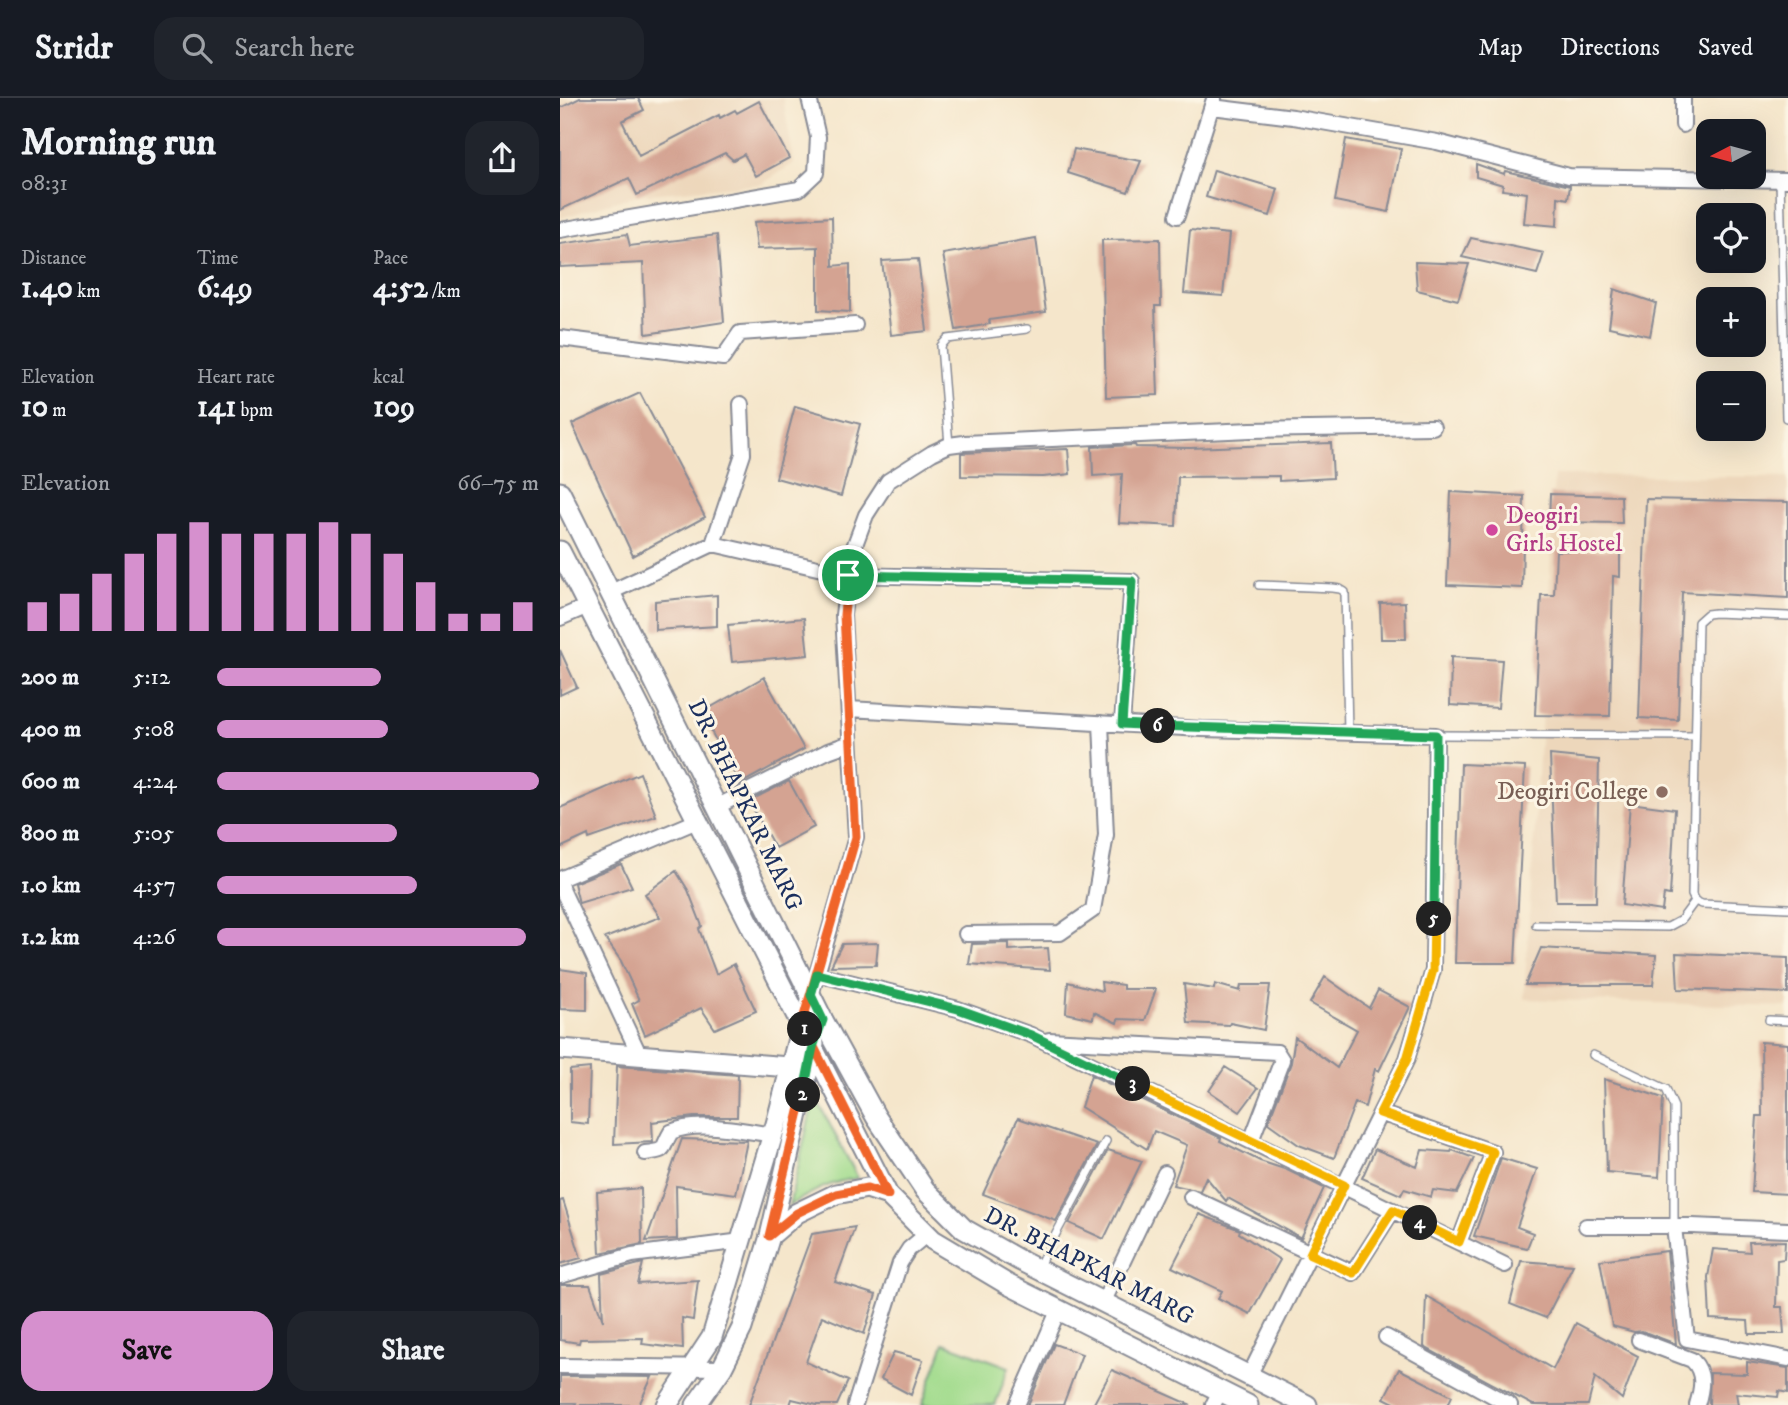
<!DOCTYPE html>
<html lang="en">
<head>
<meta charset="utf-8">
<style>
	:root { --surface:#171b24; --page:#20242c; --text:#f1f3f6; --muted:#9ea1a6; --line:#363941; --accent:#d690ce }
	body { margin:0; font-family:"IM FELL DW Pica",serif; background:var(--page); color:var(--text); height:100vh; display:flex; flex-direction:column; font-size:26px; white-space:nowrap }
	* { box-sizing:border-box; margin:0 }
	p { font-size:23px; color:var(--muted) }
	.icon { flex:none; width:38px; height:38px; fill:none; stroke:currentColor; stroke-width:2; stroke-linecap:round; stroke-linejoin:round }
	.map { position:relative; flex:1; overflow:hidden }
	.drawer { display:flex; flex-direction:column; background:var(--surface); width:560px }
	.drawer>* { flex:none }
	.needle { width:46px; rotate:264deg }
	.tools { position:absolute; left:1136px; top:21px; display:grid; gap:14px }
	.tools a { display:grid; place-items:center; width:70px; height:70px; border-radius:14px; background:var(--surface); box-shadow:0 7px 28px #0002; font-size:35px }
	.pin { position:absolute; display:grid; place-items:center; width:60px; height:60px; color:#fff; margin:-30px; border:4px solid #fff; border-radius:50%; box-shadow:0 2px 7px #0007 }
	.km { position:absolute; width:35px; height:35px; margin:-18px; border-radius:50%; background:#222; color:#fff; font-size:19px; line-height:35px; text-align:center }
	.round { display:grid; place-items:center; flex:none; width:74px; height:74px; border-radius:21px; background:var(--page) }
	.overview { display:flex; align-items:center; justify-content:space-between; height:119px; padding:0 21px }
	h1 { font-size:38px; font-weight:700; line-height:52px }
	.figures { display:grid; grid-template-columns:repeat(3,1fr); gap:10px; height:119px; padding:7px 21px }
	.figures div { display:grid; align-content:center }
	.figures b { font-size:30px; font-weight:700 }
	.figures small { font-size:19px; font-weight:400 }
	.figures p { font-size:19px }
	.chart { height:196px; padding:14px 21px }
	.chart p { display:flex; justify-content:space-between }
	.chart svg { width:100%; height:126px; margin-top:7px; stroke:var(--accent); stroke-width:6 }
	.action { display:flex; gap:14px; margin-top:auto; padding:14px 21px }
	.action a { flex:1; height:80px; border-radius:21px; background:var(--accent); color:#111; font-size:28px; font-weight:700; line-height:80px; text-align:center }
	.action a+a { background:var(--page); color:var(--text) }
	ul { padding:0 21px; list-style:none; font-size:23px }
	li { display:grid; grid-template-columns:112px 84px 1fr; align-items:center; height:52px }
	li i { height:18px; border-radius:9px; background:var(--accent) }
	header { display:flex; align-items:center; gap:42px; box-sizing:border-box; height:98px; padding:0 35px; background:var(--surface); border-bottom:2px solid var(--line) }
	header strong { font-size:33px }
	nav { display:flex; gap:38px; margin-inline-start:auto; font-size:24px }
	.search { width:490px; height:63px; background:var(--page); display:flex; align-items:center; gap:18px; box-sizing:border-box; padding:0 24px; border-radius:21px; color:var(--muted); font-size:26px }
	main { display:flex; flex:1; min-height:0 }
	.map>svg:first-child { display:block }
</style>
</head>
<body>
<header>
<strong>Stridr</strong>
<div class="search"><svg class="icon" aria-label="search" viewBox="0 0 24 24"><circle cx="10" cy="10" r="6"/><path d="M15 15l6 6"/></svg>Search here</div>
<nav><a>Map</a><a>Directions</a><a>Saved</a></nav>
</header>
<main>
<section class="drawer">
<div class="overview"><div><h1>Morning run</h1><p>08:31</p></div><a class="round"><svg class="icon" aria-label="share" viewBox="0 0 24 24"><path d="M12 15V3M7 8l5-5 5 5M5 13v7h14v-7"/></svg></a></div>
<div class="figures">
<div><p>Distance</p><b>1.40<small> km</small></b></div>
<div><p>Time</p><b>6:49</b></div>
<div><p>Pace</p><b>4:52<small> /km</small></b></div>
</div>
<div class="figures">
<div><p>Elevation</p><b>10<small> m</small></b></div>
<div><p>Heart rate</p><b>141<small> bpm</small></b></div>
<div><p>kcal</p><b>109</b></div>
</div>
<div class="chart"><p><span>Elevation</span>66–75 m</p>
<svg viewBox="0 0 160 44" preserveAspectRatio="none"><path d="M5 44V34M15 44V31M25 44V24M35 44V17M45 44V10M55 44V6M65 44V10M75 44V10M85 44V10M95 44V6M105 44V10M115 44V17M125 44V27M135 44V38M145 44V38M155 44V34"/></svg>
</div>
<ul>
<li><b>200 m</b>5:12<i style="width:51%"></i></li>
<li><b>400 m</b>5:08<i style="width:53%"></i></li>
<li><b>600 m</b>4:24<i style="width:100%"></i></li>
<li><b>800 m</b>5:05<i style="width:56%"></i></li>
<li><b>1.0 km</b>4:57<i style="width:62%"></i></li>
<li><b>1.2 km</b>4:26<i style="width:96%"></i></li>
</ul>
<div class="action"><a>Save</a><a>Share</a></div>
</section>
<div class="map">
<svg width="1228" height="1307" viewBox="0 0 1228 1307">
	<rect width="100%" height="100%" fill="#fcf5e5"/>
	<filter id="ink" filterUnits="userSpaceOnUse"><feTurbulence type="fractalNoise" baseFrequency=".0143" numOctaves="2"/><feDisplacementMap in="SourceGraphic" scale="14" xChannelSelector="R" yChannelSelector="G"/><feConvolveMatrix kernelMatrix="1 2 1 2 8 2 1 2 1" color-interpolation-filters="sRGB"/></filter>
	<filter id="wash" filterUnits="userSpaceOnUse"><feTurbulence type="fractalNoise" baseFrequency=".00686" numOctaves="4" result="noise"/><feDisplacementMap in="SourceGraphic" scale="28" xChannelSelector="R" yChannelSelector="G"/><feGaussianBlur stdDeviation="1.57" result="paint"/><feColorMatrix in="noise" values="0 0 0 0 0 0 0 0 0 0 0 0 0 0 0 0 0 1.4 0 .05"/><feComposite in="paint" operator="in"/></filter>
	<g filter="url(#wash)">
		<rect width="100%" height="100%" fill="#f5e6cb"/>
		<path fill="#edd7bb" d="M0 0H223L234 65 202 86 77 97 0 120Z
			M994 377 1228 379V909L964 901 989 502Z"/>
		<path fill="#a3dc8e" stroke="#5f8676" stroke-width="2" d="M259 1006 298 1080C272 1083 251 1094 229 1108L252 1008Z
			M384 1245 449 1269 435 1307H362Z"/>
		<g id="blocks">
			<path fill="#d4a392" d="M20 0H78L84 12 62 23 79 58 159 17 160 20 175 12 177 15 199 3 229 60 196 78 184 56 173 62 165 55 77 97 69 80 0 112V10Z
				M786 41 841 51 829 114 775 103Z
				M514 51 581 63 568 94 508 75Z
				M916 66 944 76 945 73 1010 88 1008 101 998 99 997 128 964 125 967 95 942 92 943 87 916 79Z
				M654 72 718 91 710 118 646 99Z
				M272 119 273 168 290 166V214L258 212V149L197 151 194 124Z
				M630 132 669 136 663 198 624 195Z
				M67 136 70 148 157 137 164 224 86 236 83 165 0 169V146Z
				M476 140 486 214 429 222 430 226 396 232 383 156Z
				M911 140 984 155 977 176 902 159Z
				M600 141 601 208H595L598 297 546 299 542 142Z
				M358 161 367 233 331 237 322 163Z
				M855 164 909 166 898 202 857 192Z
				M1054 191 1096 205 1090 238 1049 229Z
				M80 295 145 419 73 458 12 326Z
				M235 308 300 326 281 398 216 380Z
				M771 345 773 380 719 383V378L618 379 616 428 559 425 562 376 533 378 532 349 575 347 576 349 630 350Z
				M508 351 510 376 483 379 401 378V355Z
				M891 394 964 398 962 490 887 487Z
				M990 396 1061 398 1062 425 989 424Z
				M1086 401 1228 404V500L1122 494 1118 622 1079 620Z
				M1060 452V479L1053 478 1050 618 975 617 981 497H994L996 453Z
				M157 497V528L95 532V503Z
				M845 504 846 541H821L820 505Z
				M244 520 248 557 172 564 168 527Z
				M0 552 17 589 0 597Z
				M891 559 942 562 938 610 890 607Z
				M204 579 244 651 180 686 141 615Z
				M990 657 1039 662 1036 804H996Z
				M901 666 965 669 955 865H895Z
				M80 675 96 718 29 741 28 737 0 750V710Z
				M229 683 254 729 215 750 189 703Z
				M1070 705 1115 711 1110 797 1104 796 1102 813 1062 807Z
				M61 766 72 789 19 805 14 785Z
				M116 773 128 792 142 828 139 831 156 876 174 866 196 913 155 931 141 910 85 937 72 906 79 902 61 863 45 840 100 819 85 796Z
				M318 845 316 867 271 868 282 846Z
				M449 845V852L488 850 490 872 409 866 412 846Z
				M981 850 1096 857 1093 887H965Z
				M1116 855 1228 860V895L1118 891Z
				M0 871 27 875V912L0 911Z
				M765 879 809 910 818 892 850 909 819 973 815 971 805 1009 795 1005 774 1060 739 1047 708 1025 731 965 735 939 777 970 797 932 750 905Z
				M508 884 542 893 541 884 563 887V891H596L585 922 558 921 557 925 534 914 533 921 506 915Z
				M624 886 654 891 655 886 680 893 681 887H710L704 932 670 925 669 927 628 925Z
				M1201 944 1228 946V1096L1192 1094 1197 1018H1202Z
				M57 968 178 977 177 1019H134L92 1024 93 1044 54 1046Z
				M665 969 698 990 680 1014 649 993Z
				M30 970 28 1026 10 1024V972Z
				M531 977 659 1039 661 1040 660 1043 700 1063 727 1072 764 1090 741 1140 668 1100 666 1103 646 1079 640 1093 613 1087 627 1047 594 1033 587 1051 521 1009Z
				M1044 981 1103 1000 1099 1079 1047 1074Z
				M458 1020 537 1047 496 1123 423 1096Z
				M122 1041 187 1043 176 1096 116 1088 117 1141 86 1143Z
				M815 1051 857 1069 862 1052 891 1054 892 1052 914 1060 897 1095 873 1092 871 1099 844 1091 841 1097 802 1080Z
				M548 1052 582 1063 544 1141 509 1125Z
				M941 1060 977 1071 957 1129 973 1135 967 1150 914 1138Z
				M81 1090 82 1146 40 1155 37 1094Z
				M3 1102 21 1160 0 1166V1103Z
				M639 1116 680 1132 679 1135 720 1162 690 1216 658 1200 662 1193 612 1169Z
				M295 1129 275 1184 316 1197 304 1236 262 1218 246 1264 288 1283 277 1307H257L232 1301 230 1307H189L252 1136Z
				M1225 1143 1224 1161 1217 1162 1216 1209H1222L1224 1236H1189L1188 1223 1150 1221 1148 1179 1153 1151 1190 1154 1189 1144Z
				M1107 1153 1116 1246 1082 1233 1074 1234 1052 1228 1040 1162Z
				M961 1163 1013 1167 986 1220 950 1206Z
				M83 1165 78 1186 138 1182 133 1222 122 1220 123 1251 82 1246 83 1240 20 1241 19 1245 0 1242V1187H30L43 1223 41 1176Z
				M866 1198 993 1271 1016 1225 1078 1258 1062 1301 1035 1279 1028 1307H973L931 1285 864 1249Z
				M494 1246 522 1256 503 1307H468Z
				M334 1254 363 1262 351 1297 321 1281Z
				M1187 1264 1228 1270V1295L1219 1293 1218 1299 1176 1295 1178 1307H1149L1150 1275 1187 1276Z
				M839 1271 892 1298 888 1307H838L824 1300Z
				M552 1272 631 1307H533Z
				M0 1278H12L92 1279 79 1307H15L16 1305H0Z"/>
		</g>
	</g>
	<g filter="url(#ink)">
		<use href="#blocks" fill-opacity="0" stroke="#888a94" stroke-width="2"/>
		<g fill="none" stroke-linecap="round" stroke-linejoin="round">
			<g stroke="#888a94" stroke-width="10">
				<path id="lane" d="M1220 82 1226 320
					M389 347 381 248 387 241 467 231
					M699 487 773 490 780 491 785 494 788 635
					M1228 518 1155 515 1147 516 1138 524 1132 797 1135 803 1142 806 1228 810
					M876 637 1135 638
					M976 827 1108 829 1121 822 1135 803
					M1209 922 1228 923
					M1033 957 1106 991 1114 1009V1128
					M477 1171 546 1043"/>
			</g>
			<g stroke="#888a94" stroke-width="18">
				<path id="street" d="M652 9 733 19 877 44 1009 78 1228 82
					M1123 27V0
					M617 118 654 1
					M0 132 239 91 256 75 258 39 249 0
					M0 240 163 260 180 235 295 227
					M153 446 183 356 181 306
					M51 494 153 446 288 477 572 483 562 626
					M0 520 28 508
					M289 611 642 631 876 637 873 872 847 961 689 1278
					M158 708 268 653 290 645
					M0 781 137 723
					M0 787 79 956
					M406 836 500 835 533 812 546 737 541 625
					M257 876 398 911 471 937 945 1167
					M251 897 296 739 283 517 290 460 306 417 328 383 372 355 389 347 404 345 691 332 873 329
					M489 942 717 954 722 962 691 1043
					M820 1015 933 1054 899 1144
					M85 1055C109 1052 100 1052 111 1034 138 1022 184 1033 213 1037
					M631 1099 793 1175 833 1112
					M1026 1128H1132L1228 1132
					M1114 1129 1127 1241 1228 1261
					M0 1178 72 1157 182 1143
					M543 1205 605 1075
					M826 1239 950 1307
					M1079 1242 1132 1262C1145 1275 1142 1290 1137 1307
					M0 1268 162 1270
					M295 1307 340 1165 349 1151 367 1136
					M457 1307 498 1213
					M653 1307 660 1293"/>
			</g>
			<g stroke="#888a94" stroke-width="23">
				<path id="secondary" d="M0 394 263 922 316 1019 365 1092 404 1131 459 1162 747 1307
					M0 453 328 1097 373 1142 447 1186 688 1307
					M0 951 242 970
					M210 1138 237 1115 276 1096 307 1090 328 1097
					M107 1307 152 1239 216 1026 243 921
					M136 1307 162 1270 182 1230 210 1138 254 946"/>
			</g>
			<use href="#lane" stroke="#fff" stroke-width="7"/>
			<use href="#street" stroke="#fff" stroke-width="14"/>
			<use href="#secondary" stroke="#fff" stroke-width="19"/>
		</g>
	</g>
	<g fill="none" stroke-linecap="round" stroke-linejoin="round" filter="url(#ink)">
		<g stroke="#fff" stroke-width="14">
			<path id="split-1" d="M245 931 242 925 296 739 284 517 288 477"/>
		</g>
		<g stroke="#fff" stroke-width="14">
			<path id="split-2" d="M243 997 209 1138 237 1115 276 1096 307 1090 328 1097 245 931"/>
		</g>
		<g stroke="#fff" stroke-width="14">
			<path id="split-3" d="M243 997 253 949 263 922 251 897 257 876 398 911 471 937 573 986"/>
		</g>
		<g stroke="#fff" stroke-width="14">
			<path id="split-4" d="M573 986 784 1087 750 1156 793 1175 833 1112 860 1125"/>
		</g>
		<g stroke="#fff" stroke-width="14">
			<path id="split-5" d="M860 1125 899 1144 933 1054 820 1015 847 961 873 872 874 821"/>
		</g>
		<g stroke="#fff" stroke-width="14">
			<path id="split-6" d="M598 628 876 637 874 821"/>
		</g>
		<g stroke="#fff" stroke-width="14">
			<path id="split-7" d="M288 477 572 483 562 626 598 628"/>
		</g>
		<use href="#split-1" stroke="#f0652b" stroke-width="9"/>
		<use href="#split-2" stroke="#f0652b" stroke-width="9"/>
		<use href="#split-3" stroke="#22a559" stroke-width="9"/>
		<use href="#split-4" stroke="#f5b400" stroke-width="9"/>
		<use href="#split-5" stroke="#f5b400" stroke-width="9"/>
		<use href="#split-6" stroke="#22a559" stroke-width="9"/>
		<use href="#split-7" stroke="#22a559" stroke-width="9"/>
	</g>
	<circle fill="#d1479c" stroke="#fcf5e5" stroke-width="2.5" cx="932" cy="432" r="7"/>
	<circle fill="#8d6e63" stroke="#fcf5e5" stroke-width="2.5" cx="1102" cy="694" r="7"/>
	<g text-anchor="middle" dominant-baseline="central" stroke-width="6" stroke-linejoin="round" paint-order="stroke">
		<g font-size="24" fill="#b23c85" stroke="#fcf5e5" text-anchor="start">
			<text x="946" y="418">Deogiri<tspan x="946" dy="28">Girls Hostel</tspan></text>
		</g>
		<g font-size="24" fill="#785e54" stroke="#fcf5e5" text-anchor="end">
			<text x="1088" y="694">Deogiri College</text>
		</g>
		<g font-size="24" fill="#1b2f5e" stroke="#fcf5e5">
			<text transform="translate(185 707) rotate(64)">DR. BHAPKAR MARG</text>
			<text transform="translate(529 1168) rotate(27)">DR. BHAPKAR MARG</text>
		</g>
	</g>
</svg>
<div class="tools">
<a><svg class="needle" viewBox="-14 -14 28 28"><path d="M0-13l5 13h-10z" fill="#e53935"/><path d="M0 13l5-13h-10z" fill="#9ea1a6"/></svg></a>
<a><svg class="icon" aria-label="locate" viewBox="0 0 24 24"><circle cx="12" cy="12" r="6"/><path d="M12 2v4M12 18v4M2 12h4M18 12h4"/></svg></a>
<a>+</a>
<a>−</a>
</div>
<div class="pin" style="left:288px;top:477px;background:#1e9e55"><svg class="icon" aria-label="arrive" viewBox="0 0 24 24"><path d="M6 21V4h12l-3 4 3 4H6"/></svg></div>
<b class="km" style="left:245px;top:931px">1</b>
<b class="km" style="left:243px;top:997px">2</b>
<b class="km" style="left:573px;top:986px">3</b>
<b class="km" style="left:860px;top:1125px">4</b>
<b class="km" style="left:874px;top:821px">5</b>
<b class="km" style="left:598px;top:628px">6</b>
</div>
</main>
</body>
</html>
